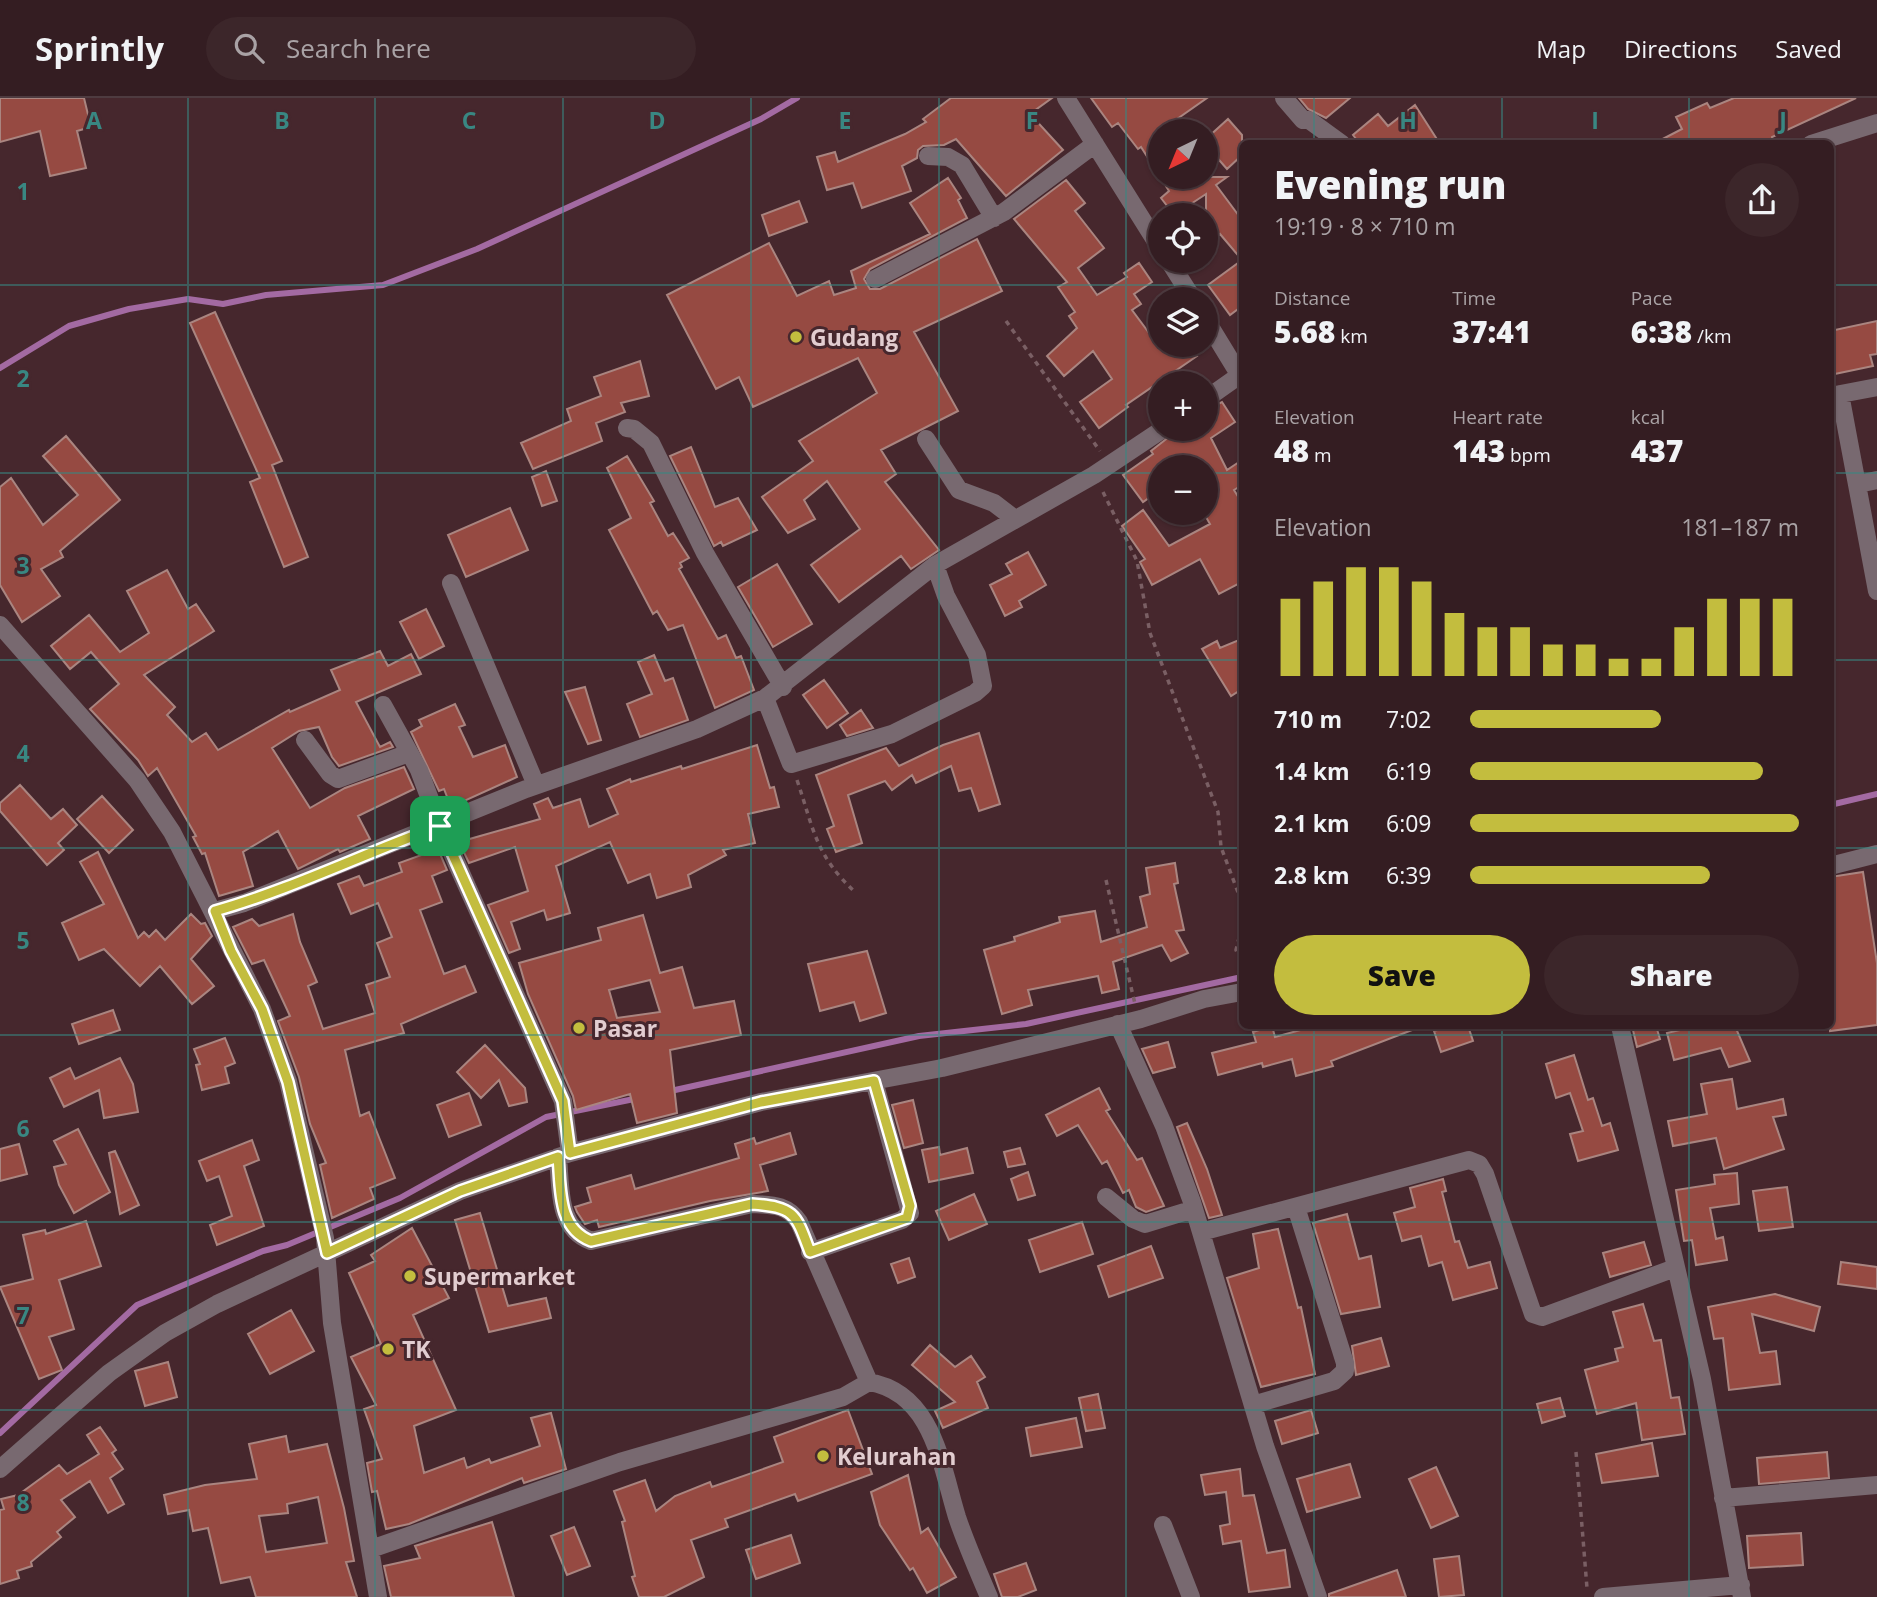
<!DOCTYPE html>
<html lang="en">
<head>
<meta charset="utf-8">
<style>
	:root { --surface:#341d22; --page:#3c262a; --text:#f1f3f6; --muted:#a9a2a5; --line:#4e3b40; --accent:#c3bd3e }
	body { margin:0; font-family:"Open Sans",sans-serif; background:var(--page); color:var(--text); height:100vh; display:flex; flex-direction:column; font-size:26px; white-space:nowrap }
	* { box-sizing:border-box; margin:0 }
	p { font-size:23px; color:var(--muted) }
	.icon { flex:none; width:38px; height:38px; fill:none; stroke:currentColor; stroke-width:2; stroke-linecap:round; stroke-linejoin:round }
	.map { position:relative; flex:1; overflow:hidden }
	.sheet { position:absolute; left:1239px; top:42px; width:595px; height:889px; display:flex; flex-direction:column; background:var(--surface); border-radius:10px; box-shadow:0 2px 5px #0004,0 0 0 2px var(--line) }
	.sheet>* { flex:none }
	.needle { width:46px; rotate:223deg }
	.tools { position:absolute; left:1148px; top:21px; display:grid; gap:14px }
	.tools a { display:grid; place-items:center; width:70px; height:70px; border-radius:50%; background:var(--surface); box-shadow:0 2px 5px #0004,0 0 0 2px var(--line); font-size:35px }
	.pin { position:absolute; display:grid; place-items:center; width:60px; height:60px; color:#fff; margin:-30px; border-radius:14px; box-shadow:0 4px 10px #0006 }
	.round { display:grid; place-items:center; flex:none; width:74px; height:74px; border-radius:37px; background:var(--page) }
	.headline { display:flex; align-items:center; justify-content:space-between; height:119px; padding:0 35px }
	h1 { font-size:38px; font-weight:800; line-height:52px }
	.figures { display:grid; grid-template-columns:repeat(3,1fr); gap:10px; height:119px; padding:7px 35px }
	.figures div { display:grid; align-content:center }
	.figures b { font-size:30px; font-weight:800 }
	.figures small { font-size:19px; font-weight:400 }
	.figures p { font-size:19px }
	.chart { height:196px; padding:14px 35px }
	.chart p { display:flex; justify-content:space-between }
	.chart svg { width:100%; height:126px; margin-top:7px; stroke:var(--accent); stroke-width:6 }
	.primary-button { display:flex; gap:14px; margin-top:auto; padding:14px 35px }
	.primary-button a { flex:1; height:80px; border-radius:42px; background:var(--accent); color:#111; font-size:28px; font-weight:800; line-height:80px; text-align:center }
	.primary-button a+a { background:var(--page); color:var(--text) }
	ul { padding:0 35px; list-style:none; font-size:23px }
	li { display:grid; grid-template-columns:112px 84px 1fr; align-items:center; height:52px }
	li i { height:18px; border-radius:9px; background:var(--accent) }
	header { display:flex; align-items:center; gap:42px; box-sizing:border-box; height:98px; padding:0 35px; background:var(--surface); border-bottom:2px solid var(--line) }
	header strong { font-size:33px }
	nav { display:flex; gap:38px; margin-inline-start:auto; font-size:24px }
	.search { width:490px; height:63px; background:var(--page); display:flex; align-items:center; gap:18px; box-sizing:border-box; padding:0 24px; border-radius:38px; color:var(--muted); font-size:26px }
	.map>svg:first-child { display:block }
</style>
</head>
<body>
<header>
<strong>Sprintly</strong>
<div class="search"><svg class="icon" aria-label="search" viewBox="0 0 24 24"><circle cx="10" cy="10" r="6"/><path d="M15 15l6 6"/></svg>Search here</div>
<nav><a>Map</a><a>Directions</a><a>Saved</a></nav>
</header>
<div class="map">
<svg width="1877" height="1499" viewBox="0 0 1877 1499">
	<rect width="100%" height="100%" fill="#46272d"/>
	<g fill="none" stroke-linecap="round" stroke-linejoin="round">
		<path stroke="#a36aa2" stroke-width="6" d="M0 270 69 228 129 211 188 201 223 206 266 197 383 187 477 151 761 21 797 0
			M1830 707 1877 696
			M666 994 919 938 1026 926 1242 879
			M0 1335 137 1207 263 1153 287 1147 400 1100 546 1019 639 1000"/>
	</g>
	<path fill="#964a42" stroke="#aa8580" stroke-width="2" fill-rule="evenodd" d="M0 0H84L91 29 77 33 86 70 50 78 40 33 0 44Z
		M951 0H1052L1030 16 1063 52 1006 98 956 41 944 47 923 48 918 52 917 60 902 68 911 93 862 110 853 85 827 92 817 59 835 54 838 64 905 36 926 24 923 21Z
		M1091 0H1207L1160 33V79H1206V74L1209 79H1227L1216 87 1242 122V208L1230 217 1208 187 1242 162 1220 136 1206 147V96L1174 117 1161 100 1169 93 1141 49 1138 51 1118 25 1112 29Z
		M1299 0H1350L1326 20 1308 11Z
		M1734 0H1856L1772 39 1774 46H1653L1682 31 1676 19 1707 5 1710 10Z
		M1415 7 1440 46H1360L1353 37 1378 16 1388 28Z
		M1228 21 1242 37V57L1227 71 1206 47V41Z
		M948 80 961 100 958 102 967 120 870 171 864 181 870 191H880L977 141 1002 193 914 234 958 313 881 352 896 376 885 384 939 452 911 471 901 458 839 504 811 467 860 431 827 383 804 402 815 421 788 435 762 399 813 363 799 343 877 295 858 260 753 309 739 279 716 291 667 197 769 145 797 198 829 183 834 197 856 190 851 173 930 136 910 105Z
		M1066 82 1085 105 1075 113 1104 150 1078 170 1097 197 1127 179 1124 175 1139 165 1152 184 1134 196 1141 206 1132 212 1158 247H1189L1197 258 1126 307 1128 309 1099 330 1080 304 1112 281 1093 253 1064 278 1047 258 1077 230 1069 218 1075 214 1058 189 1067 184 1014 121Z
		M799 103 807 124 769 138 762 117Z
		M215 214 282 363 272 367 308 459 284 469 250 384 260 380 190 225Z
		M1877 223V256L1870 257 1873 268 1830 277V233Z
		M640 263 649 298 621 305 625 314 596 325 602 343 533 371 521 345 571 323 567 311 601 298 594 279Z
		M1222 304 1235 324 1211 340 1227 372 1242 362V387L1234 392 1242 405V484L1219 496 1200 461 1152 487 1140 464 1145 461 1122 428 1143 412 1169 448 1210 426 1206 419V369H1160V392L1143 404 1123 377 1153 356 1151 353 1179 331H1206V312Z
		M66 338 120 402 60 453 63 459 41 471 60 498 22 524 0 487V389L11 380 43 427 78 397 43 358Z
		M691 349 715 409 738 400 757 432 723 448 721 444 714 448 670 358Z
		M627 358 654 403 650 405 668 438 673 435 689 460 680 465 682 469 679 471 718 541 726 537 736 560 741 558 754 592 715 610 683 527 668 532 657 513 653 516 609 432 631 420 607 370Z
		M546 373 557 403 542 408 532 379Z
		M510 410 528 452 466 479 448 437Z
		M1028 454 1046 487 1019 503 1022 509 1005 518 990 487 1012 476 1006 466Z
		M777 466 812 526 773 549 738 489Z
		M167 472 188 511 196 506 214 533 144 577 175 609 167 617 192 644 206 635 218 652 289 612 290 614 340 592 331 572 380 553 388 568 411 556 421 576 356 604 380 649 390 644 393 649 339 668 332 659 319 629 299 633 272 650 310 710 345 690 404 669 414 691 358 718 370 741 340 754 338 751 298 771 278 733 243 754 253 788 219 798 205 755 202 756 193 739 196 738 157 670 148 678 138 662 90 611 119 586 91 554 70 571 51 548 89 517 120 554 149 535 127 493Z
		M426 511 444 548 419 561 400 524Z
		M1239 542 1242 550V591L1231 598 1202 551 1217 543 1220 550Z
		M654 557 665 583 673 580 688 622 640 639 627 606 652 596 638 564Z
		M824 582 848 615 827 630 803 597Z
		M585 589 601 642 588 646 565 594Z
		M455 606 465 627 459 629 473 659 505 647 517 679 451 709 444 691 439 693 411 634 422 628 419 622Z
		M861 612 873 630 847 638 840 627Z
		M979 635 1000 706 979 713 971 690 959 693 951 668 916 685 912 677 892 692 885 683 848 697 862 745 836 754 827 731 834 728 816 677 886 650 899 668 943 647Z
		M757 647 770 690 774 689 779 709 748 716 755 745 723 752 726 757 688 777 691 789 657 800 650 776 628 785 610 744 556 768 570 815 547 822 544 812 511 824 520 851 509 855 488 807 528 793 515 749 469 765 459 744 540 721 534 706 548 700 553 710 580 701 589 729 618 716 607 691 630 681 631 684 681 668 682 671Z
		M20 687 51 721 63 711 77 727 58 745 64 752 47 767 0 713V705Z
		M102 698 133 732 109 755 77 721Z
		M438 751 447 772 432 778 442 804 420 812 444 876 465 868 476 894 401 926 404 935 345 952 360 1018 369 1014 395 1080 370 1090 374 1101 332 1120 320 1067 326 1065 310 1026 299 979 278 923 290 918 264 862 252 866 233 829 252 821 259 828 293 816 300 844 317 884 308 888 323 931 375 915 366 887 390 879 377 845 392 839 378 805 351 816 338 786 359 778 364 788 402 774 399 765Z
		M98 754 138 840 144 834 149 839 156 832 165 842 191 816 201 826 205 825 212 838 191 861 214 888 192 906 160 868 140 888 104 851 79 862 62 825 104 806 80 764Z
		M1175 765 1178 785 1174 786 1184 832 1176 833 1188 855 1171 863 1162 847 1113 864 1119 891 1102 895 1098 878 1028 892 1032 907 1002 916 984 852 1015 843 1014 839 1060 824 1059 819 1095 813 1101 844 1147 829 1140 799 1150 796 1146 770Z
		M1863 774 1877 865V927L1830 933V779Z
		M643 817 660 875 682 869 694 910 734 903 741 937 670 952 677 1015 637 1025 630 996 576 1012 573 998 528 896 519 865 601 842 598 830ZM650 882 660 914 617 920 609 892Z
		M867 853 886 915 860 923 854 904 820 913 808 866Z
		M113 912 120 932 79 946 72 926Z
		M1272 928 1275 939 1315 928 1420 929 1331 963 1333 968 1296 978 1292 961 1263 969 1262 965 1218 977 1212 955 1256 944 1253 934Z
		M1451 928H1468L1473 943 1441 954 1434 933Z
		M1632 928H1656L1660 941 1637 949Z
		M1697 928H1735L1750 963 1729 969 1721 950 1674 962 1667 935Z
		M225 940 235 965 225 969 229 985 202 992 196 967 200 966 194 951Z
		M1168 944 1175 969 1153 975 1142 951Z
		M485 947 525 990 527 1004 509 1008 499 982 481 1000 457 974Z
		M1574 957 1588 1002 1593 1000 1602 1028 1610 1025 1618 1052 1578 1063 1570 1036 1583 1033 1570 995 1556 1000 1546 966Z
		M120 960 133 986 138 1014 104 1020 99 992 64 1009 50 980 70 970 75 981Z
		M1732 981 1737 1011 1783 1001 1786 1017 1773 1019 1784 1051 1724 1071 1716 1040 1673 1048 1668 1023 1707 1016 1701 986Z
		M1099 990 1110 1011 1106 1013 1137 1062 1142 1060 1164 1108 1146 1114 1136 1109 1129 1092 1123 1095 1107 1063 1102 1066 1078 1027 1057 1038 1046 1017Z
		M469 995 481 1027 449 1039 437 1007Z
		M913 1002 923 1045 904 1050 892 1007Z
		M1187 1025 1207 1071 1222 1117 1209 1120 1177 1029Z
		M78 1031 110 1094 74 1115 59 1087 54 1069 66 1066 54 1043Z
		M790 1035 796 1056 760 1067 768 1093 710 1103 599 1129 597 1122 585 1126 577 1114 575 1109 591 1104 587 1090 631 1077 635 1091 739 1060 735 1046 754 1040 756 1046Z
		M252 1042 259 1062 244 1068 264 1128 217 1147 210 1127 232 1118 219 1078 207 1083 199 1063Z
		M19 1046 27 1076 0 1083V1051Z
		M939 1049 940 1057 967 1050 973 1075 929 1084 922 1052Z
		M1020 1050 1025 1066 1008 1069 1004 1054Z
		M115 1053 139 1107 120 1116 109 1055Z
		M1028 1074 1035 1097 1018 1102 1011 1081Z
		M1737 1075 1739 1106 1710 1110 1716 1141 1723 1139 1727 1162 1696 1167 1692 1142 1684 1143 1676 1092 1715 1086 1714 1077Z
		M1443 1081 1446 1093 1442 1094 1455 1144 1459 1143 1468 1170 1490 1164 1497 1190 1453 1202 1442 1164 1429 1168 1421 1138 1402 1143 1394 1115 1415 1109 1410 1090Z
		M1787 1089 1793 1129 1759 1133 1753 1093Z
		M974 1096 987 1126 949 1142 936 1113Z
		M480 1115 508 1208 546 1200 551 1220 489 1234 455 1122Z
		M1347 1116 1359 1161 1371 1158 1380 1209 1341 1216 1313 1125Z
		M86 1123 101 1168 59 1182 74 1231 49 1239 62 1272 39 1281 0 1189 33 1181 23 1137 45 1132 46 1136Z
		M1082 1124 1093 1156 1040 1174 1029 1142Z
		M412 1130 449 1200 413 1217 456 1312 414 1328 424 1375 464 1360 467 1370 489 1361 491 1365 540 1348 531 1320 551 1315 566 1371 524 1385 522 1380 409 1426 386 1431 377 1393 372 1394 367 1365 382 1361 364 1311 376 1307 351 1259 381 1246 349 1175 375 1163 371 1157Z
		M1278 1131 1298 1210 1301 1209 1315 1276 1261 1289 1227 1180 1259 1170 1253 1136Z
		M1644 1144 1651 1167 1610 1179 1603 1155Z
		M1151 1148 1163 1180 1109 1199 1098 1168Z
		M909 1160 915 1179 898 1185 891 1166Z
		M1841 1164 1877 1169V1191L1838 1186Z
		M1775 1196 1820 1209 1814 1233 1752 1216 1760 1255 1776 1253 1780 1286 1729 1292 1723 1240 1714 1241 1708 1209Z
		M1643 1206 1654 1243 1661 1242 1671 1300 1679 1299 1685 1336 1642 1342 1636 1305 1597 1316 1585 1272 1618 1263 1615 1251 1623 1249 1613 1214Z
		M291 1212 314 1253 270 1276 248 1236Z
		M1381 1240 1389 1268 1356 1277 1352 1248Z
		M930 1247 955 1269 971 1258 985 1279 977 1284 988 1310 943 1330 935 1313 955 1304 912 1267Z
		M168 1264 177 1299 145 1308 135 1273Z
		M1098 1296 1105 1330 1086 1333 1079 1300Z
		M1560 1300 1565 1318 1542 1325 1537 1306Z
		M848 1312 872 1376 798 1403 795 1396 725 1421 728 1429 691 1442 704 1479 664 1499H639L632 1479 635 1478 622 1424 625 1423 614 1393 645 1382 656 1413 675 1398 710 1384 712 1389 783 1364 774 1339Z
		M1311 1312 1318 1335 1282 1346 1275 1323Z
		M1076 1320 1082 1349 1031 1358 1026 1330Z
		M100 1329 116 1352 112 1355 123 1371 110 1380 124 1406 108 1415 90 1383 61 1402 75 1419 57 1434 61 1439 31 1464 32 1468 17 1473 19 1480 0 1486V1412L4 1411 1 1401 18 1397 59 1367 67 1376 99 1356 87 1337Z
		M286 1338 289 1354 327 1346 344 1410 354 1463 346 1464 357 1499H256L250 1479 221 1485 208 1430 193 1433 189 1412 168 1416 164 1397 205 1387 257 1381 249 1346ZM318 1399 327 1445 266 1454 259 1418 288 1415 287 1406Z
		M1652 1345 1658 1378 1602 1385 1596 1356Z
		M1827 1354 1829 1380 1759 1386 1757 1360Z
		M1350 1366 1360 1399 1307 1414 1297 1381Z
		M1436 1369 1458 1418 1431 1430 1409 1381Z
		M1240 1371 1243 1398 1254 1397 1267 1455 1285 1452 1290 1489 1249 1494 1241 1443 1223 1446 1220 1428 1230 1426 1226 1394 1205 1397 1201 1377Z
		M908 1377 921 1435 928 1430 956 1479 927 1495 913 1470 910 1472 880 1427 871 1394Z
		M492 1424 514 1499H391L384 1468 420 1460 415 1448Z
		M574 1429 590 1468 567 1477 551 1438Z
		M1801 1435 1803 1467 1749 1470 1747 1438Z
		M791 1437 800 1465 756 1481 746 1452Z
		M1459 1458 1464 1497 1439 1499 1434 1461Z
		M1026 1465 1036 1492 1018 1499H1002L994 1476Z
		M1397 1472 1406 1499H1329V1496Z"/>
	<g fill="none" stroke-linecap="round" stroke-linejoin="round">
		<path stroke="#7a5f64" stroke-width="3.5" stroke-dasharray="5 5" stroke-linecap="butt" d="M1006 223 1100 353
			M1103 394 1137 463 1150 535 1218 714 1221 749 1239 797 1241 832 1236 852 1242 865
			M797 682C814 732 815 757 856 795
			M1106 782 1135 906
			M1576 1354 1587 1490"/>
		<path stroke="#786970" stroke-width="18" d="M1066 0 1160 150
			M1284 0 1303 22H1309L1342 46
			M1811 46 1877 25
			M928 58 948 59 962 67 994 120
			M1169 163 1193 201
			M875 181 1004 114 1095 46
			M1206 222 1242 281
			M1840 296 1877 493
			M1830 298 1877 289
			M1206 301 1240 277
			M627 330 634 331 651 345 705 455 783 589
			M926 341 959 392 994 405 1015 421
			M1858 386 1877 382
			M451 485 536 687
			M0 527 137 682 172 734 262 911 288 983 325 1140 332 1225 378 1499
			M765 600 791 666 892 636 975 595 983 588 977 557 946 498 935 467
			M383 607 419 672 440 728 563 1003 570 1055
			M305 642 330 676 338 681 409 655
			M1830 768 1877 756
			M215 813 244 805 526 691 697 631 765 600 935 467 1094 377 1163 331
			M1118 926 1164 1028 1192 1104 1265 1348 1318 1499
			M1620 928 1702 1281 1742 1499
			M558 1059C561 1090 557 1130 591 1143L752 1106C772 1107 787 1106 799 1124L869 1284C933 1295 941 1367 957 1419 966 1446 978 1473 989 1499
			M1106 1099 1133 1121 1145 1126 1194 1111
			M1201 1134 1469 1062 1479 1066 1485 1076 1533 1216 1542 1219 1675 1170
			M810 1154 902 1122 910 1115 874 983
			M1253 1307 1334 1283 1345 1273V1265L1296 1109
			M0 1371 109 1275 165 1235 217 1206 460 1093 570 1055 761 1004 942 970 1141 921 1204 901 1242 894
			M1723 1400 1877 1387
			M1163 1427 1191 1499
			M371 1451 620 1364 843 1299 869 1284
			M1603 1499 1741 1487"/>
	</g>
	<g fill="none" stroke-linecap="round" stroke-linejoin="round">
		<g stroke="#fff" stroke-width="14">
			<path id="route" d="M440 728 563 1003 570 1055 761 1004 874 983 910 1108 907 1120 810 1154C796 1116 795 1109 752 1106L591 1143C557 1130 561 1090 558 1059L460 1093 327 1155 288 984 262 911 231 853 215 813C290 792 365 755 440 728Z"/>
		</g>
		<use href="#route" stroke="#c3bd3e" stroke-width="9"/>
	</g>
	<path fill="none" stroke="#398782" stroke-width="2" stroke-opacity="0.55" d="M188 0V1499M375 0V1499M563 0V1499M751 0V1499M939 0V1499M1126 0V1499M1314 0V46M1502 0V46M1689 0V46M0 187H1242M1830 187H1877M0 375H1160M1206 375H1242M1830 375H1877M0 562H1242M1830 562H1877M0 750H1242M1830 750H1877M1314 928V1499M1502 928V1499M1689 928V1499M0 937H1877M0 1124H1877M0 1312H1877"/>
	<g fill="#c3bd3e" stroke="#46272d" stroke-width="2.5">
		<circle cx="796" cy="239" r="7"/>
		<circle cx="579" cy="930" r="7"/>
		<circle cx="410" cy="1178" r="7"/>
		<circle cx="388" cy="1251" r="7"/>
		<circle cx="823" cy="1358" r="7"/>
	</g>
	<g text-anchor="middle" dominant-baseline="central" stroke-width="6" stroke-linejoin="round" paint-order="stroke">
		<g font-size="23" font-weight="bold" fill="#e2cdd0" stroke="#46272d" text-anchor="start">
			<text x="810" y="239">Gudang</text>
			<text x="593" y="930">Pasar</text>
			<text x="424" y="1178">Supermarket</text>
			<text x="402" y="1251">TK</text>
			<text x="837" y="1358">Kelurahan</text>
		</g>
	</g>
	<g font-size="23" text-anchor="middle" font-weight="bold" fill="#398782" stroke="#46272d" stroke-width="6" stroke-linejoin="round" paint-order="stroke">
		<text x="94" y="31">A</text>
		<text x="282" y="31">B</text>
		<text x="469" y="31">C</text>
		<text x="657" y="31">D</text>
		<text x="845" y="31">E</text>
		<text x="1032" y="31">F</text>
		<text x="1408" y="31">H</text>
		<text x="1595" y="31">I</text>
		<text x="1783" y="31">J</text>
		<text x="23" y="102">1</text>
		<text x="23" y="289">2</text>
		<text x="23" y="476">3</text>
		<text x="23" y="664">4</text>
		<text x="23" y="851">5</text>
		<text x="23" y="1039">6</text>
		<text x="23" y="1226">7</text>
		<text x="23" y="1413">8</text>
	</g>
</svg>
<div class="tools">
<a><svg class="needle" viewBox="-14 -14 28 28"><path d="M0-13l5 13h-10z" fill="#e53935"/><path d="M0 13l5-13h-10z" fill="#a9a2a5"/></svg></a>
<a><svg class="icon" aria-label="locate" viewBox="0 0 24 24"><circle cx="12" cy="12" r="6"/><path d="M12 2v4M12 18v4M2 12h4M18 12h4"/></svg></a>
<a><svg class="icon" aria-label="layers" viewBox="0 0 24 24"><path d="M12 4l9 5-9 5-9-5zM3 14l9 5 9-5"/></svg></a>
<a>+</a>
<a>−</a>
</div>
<div class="pin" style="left:440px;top:728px;background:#1e9e55"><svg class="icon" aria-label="arrive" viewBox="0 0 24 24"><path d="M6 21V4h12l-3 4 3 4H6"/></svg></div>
<section class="sheet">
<div class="headline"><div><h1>Evening run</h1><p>19:19 · 8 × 710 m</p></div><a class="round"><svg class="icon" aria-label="share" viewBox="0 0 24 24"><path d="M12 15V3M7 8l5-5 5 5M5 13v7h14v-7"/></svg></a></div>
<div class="figures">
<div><p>Distance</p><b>5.68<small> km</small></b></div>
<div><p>Time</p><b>37:41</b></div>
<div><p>Pace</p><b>6:38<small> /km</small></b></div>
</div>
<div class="figures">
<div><p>Elevation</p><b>48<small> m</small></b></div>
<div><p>Heart rate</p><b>143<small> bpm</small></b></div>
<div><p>kcal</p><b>437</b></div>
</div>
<div class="chart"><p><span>Elevation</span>181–187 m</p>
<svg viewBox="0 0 160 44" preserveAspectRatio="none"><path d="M5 44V17M15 44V11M25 44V6M35 44V6M45 44V11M55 44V22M65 44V27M75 44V27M85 44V33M95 44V33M105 44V38M115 44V38M125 44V27M135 44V17M145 44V17M155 44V17"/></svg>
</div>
<ul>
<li><b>710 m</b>7:02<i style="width:58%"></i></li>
<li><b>1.4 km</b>6:19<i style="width:89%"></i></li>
<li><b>2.1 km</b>6:09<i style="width:100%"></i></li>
<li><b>2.8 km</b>6:39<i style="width:73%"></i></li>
</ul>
<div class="primary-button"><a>Save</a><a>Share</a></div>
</section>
</div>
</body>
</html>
